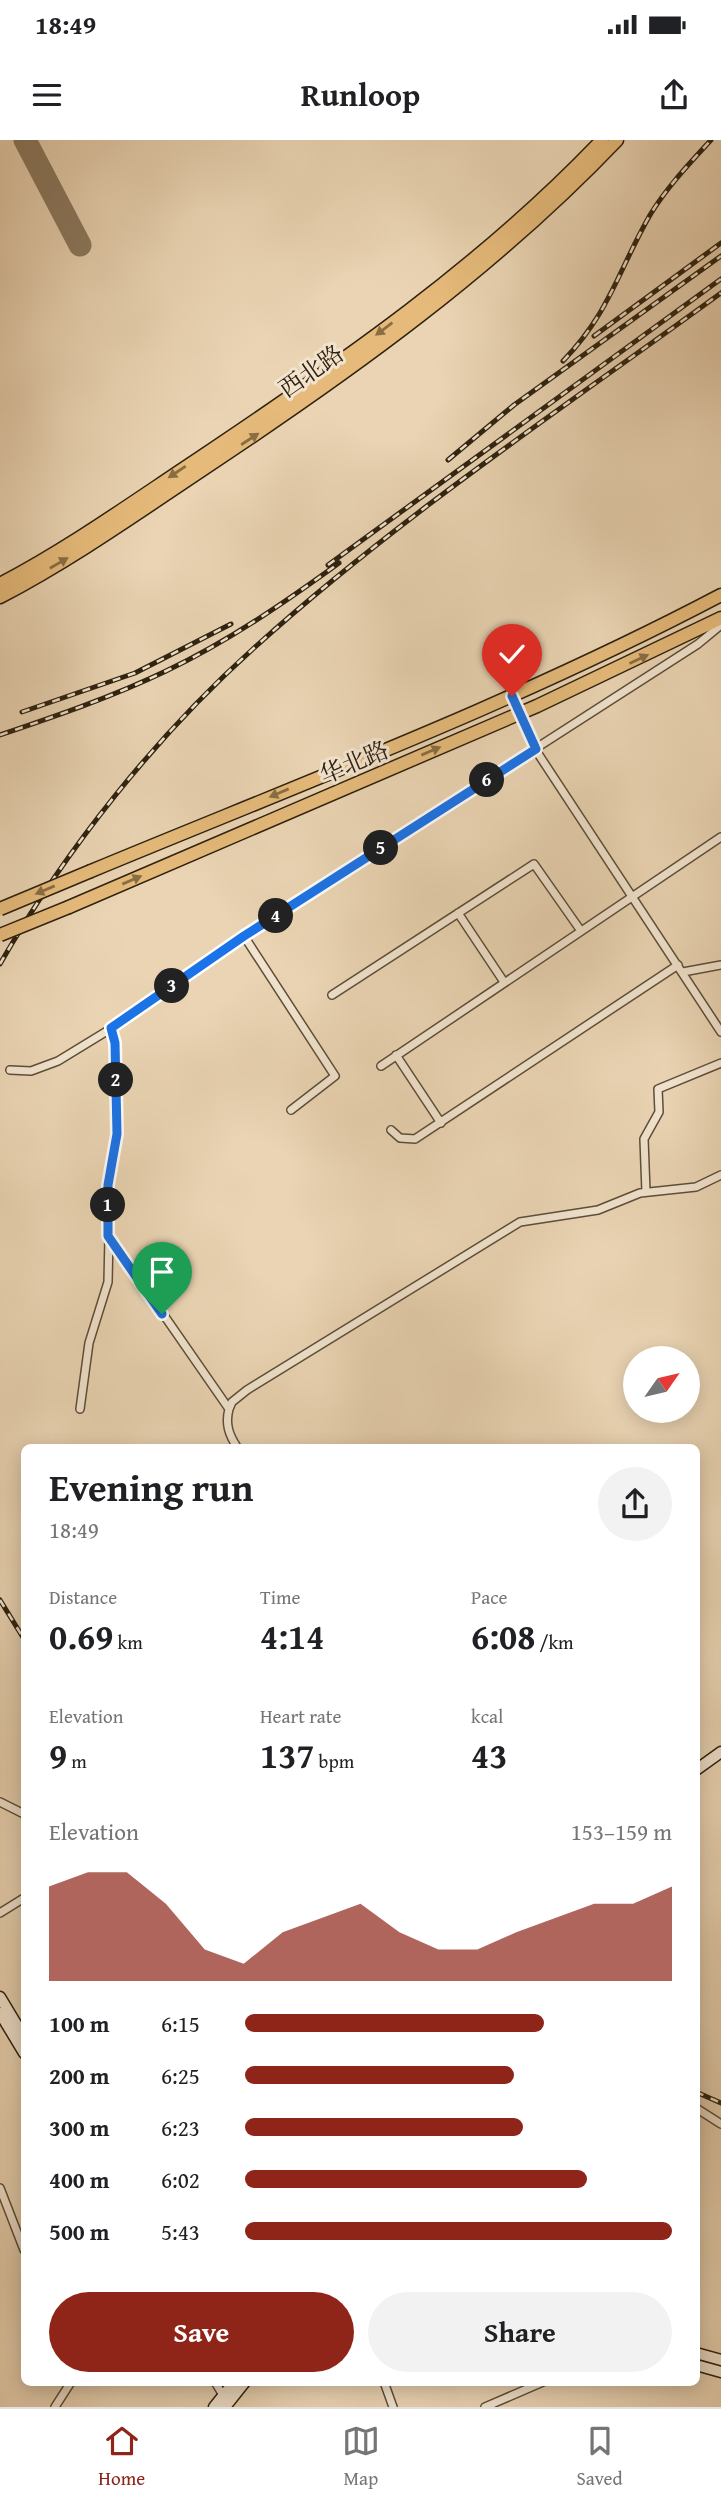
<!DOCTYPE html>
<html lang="en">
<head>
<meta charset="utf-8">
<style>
	:root { --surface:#fff; --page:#f2f2f2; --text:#202124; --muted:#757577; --line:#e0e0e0; --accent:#8f2418 }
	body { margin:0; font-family:"Gentium Book Plus","Noto Serif SC",serif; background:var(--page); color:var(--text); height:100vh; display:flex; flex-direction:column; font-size:26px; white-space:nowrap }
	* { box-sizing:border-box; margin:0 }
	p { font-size:23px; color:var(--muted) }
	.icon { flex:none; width:38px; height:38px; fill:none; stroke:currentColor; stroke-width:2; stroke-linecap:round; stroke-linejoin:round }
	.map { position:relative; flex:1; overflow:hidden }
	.details { position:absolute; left:21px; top:1304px; width:679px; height:942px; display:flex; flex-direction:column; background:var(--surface); border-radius:10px; box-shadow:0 4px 18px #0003 }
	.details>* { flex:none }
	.needle { width:46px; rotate:56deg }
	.controls { position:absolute; left:623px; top:1206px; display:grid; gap:14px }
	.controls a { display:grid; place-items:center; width:77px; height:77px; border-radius:50%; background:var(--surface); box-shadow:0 4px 18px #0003; font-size:35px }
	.pin { position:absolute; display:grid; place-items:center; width:60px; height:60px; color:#fff; margin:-72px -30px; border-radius:50% 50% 50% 0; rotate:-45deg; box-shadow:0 0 7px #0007 }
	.pin .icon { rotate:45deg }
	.km { position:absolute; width:35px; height:35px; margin:-18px; border-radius:50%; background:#222; color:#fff; font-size:19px; line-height:35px; text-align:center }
	.round { display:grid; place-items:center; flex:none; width:74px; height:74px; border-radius:37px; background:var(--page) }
	.summary { display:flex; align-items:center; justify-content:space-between; height:119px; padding:0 28px }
	h1 { font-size:38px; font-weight:700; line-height:52px }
	.stats { display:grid; grid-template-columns:repeat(3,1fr); gap:10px; height:119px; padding:7px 28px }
	.stats div { display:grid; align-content:center }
	.stats b { font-size:35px; font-weight:700 }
	.stats small { font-size:19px; font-weight:400 }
	.stats p { font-size:19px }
	.chart { height:196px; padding:14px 28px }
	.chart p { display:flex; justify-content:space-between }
	.chart svg { width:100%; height:126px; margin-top:7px; fill:var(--accent); opacity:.7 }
	.action { display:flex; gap:14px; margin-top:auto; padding:14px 28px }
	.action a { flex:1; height:80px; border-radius:42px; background:var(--accent); color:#fff; font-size:28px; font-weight:700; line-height:80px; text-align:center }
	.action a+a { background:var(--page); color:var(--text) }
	ul { padding:0 28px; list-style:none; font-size:23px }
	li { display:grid; grid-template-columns:112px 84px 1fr; align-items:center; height:52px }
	li i { height:18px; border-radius:9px; background:var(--accent) }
	.status { display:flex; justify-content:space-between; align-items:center; height:49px; padding:0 35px; background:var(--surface); direction:ltr }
	.status svg { height:19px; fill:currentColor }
	header { display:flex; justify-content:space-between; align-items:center; height:91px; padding:0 28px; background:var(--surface); font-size:32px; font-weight:700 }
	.menu { display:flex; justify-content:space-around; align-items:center; height:98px; border-top:2px solid var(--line); background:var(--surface); font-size:19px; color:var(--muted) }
	.menu a { display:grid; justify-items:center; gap:4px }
	.menu .on { color:var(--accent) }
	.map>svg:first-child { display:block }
</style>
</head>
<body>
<div class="status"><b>18:49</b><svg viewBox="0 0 49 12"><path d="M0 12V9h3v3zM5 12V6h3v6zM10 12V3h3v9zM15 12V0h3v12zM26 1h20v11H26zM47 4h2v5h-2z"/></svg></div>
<header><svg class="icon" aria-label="menu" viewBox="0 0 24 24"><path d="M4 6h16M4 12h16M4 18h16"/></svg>Runloop<svg class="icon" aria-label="share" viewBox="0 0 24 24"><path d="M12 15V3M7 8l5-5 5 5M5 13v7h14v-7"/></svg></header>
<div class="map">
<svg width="721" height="2267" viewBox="0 0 721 2267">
	<rect width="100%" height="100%" fill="#ead4b3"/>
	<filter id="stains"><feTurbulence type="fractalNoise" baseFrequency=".00286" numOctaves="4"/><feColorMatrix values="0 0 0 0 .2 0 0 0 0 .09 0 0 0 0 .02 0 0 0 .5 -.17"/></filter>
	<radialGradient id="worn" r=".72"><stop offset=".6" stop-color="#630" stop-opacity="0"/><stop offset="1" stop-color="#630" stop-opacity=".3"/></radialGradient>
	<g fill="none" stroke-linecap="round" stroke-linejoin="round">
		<path stroke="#8c7a61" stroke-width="23" d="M25 0 80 105"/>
		<g stroke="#5c4e38" stroke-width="10">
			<path id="minor" d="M512 556 535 609 721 892
				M458 773 504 842
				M244 796 335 936 291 970
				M683 832 721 825
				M332 855 534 724 581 791
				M112 888 115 903 117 994 108 1044 109 1096 229 1269C225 1284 229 1295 237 1307
				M396 915 441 983
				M381 926 721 697
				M10 930 31 931 58 921 112 888 244 796 698 504 721 485
				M391 990 400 998 415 999 678 825
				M646 1052 644 999 659 972 658 949 721 923
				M80 1269 89 1203 108 1142 109 1097
				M229 1269 232 1262 247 1250 520 1082 598 1070 640 1053 696 1047 721 1035
				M0 1662 24 1674
				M0 1773 24 1758
				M696 1968 721 1984
				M0 2048 24 2110
				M215 2242 224 2257
				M384 2242 393 2267
				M55 2267 71 2242
				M485 2267 543 2242"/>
		</g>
		<g stroke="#2d210f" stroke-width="13">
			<path id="secondary" d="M696 1630 721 1612
				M0 1857 24 1897
				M0 1873 24 1913
				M696 2213 721 2220
				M696 2225 721 2232
				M214 2267 234 2242
				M225 2267 245 2242"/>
		</g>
		<g stroke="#2d210f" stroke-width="15">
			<path id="primary" d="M0 444C69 408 133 362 198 319 340 224 483 125 602 0
				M0 457C71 420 136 374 202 330 350 232 494 129 617 0"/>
		</g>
		<g stroke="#2d210f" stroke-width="15">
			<path id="trunk" d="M91 731C303 643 518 562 721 455
				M69 767 537 566 721 478"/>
		</g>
		<use href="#minor" stroke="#f1e3ce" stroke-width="7"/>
		<use href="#secondary" stroke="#f1e3ce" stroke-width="10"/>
		<use href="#primary" stroke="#e5ba7a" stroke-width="12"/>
		<use href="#trunk" stroke="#e5ba7a" stroke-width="12"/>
		<g stroke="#2d210f" stroke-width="5">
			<path id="rail" d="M594 196 721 103
				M563 221C610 172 618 131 650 75 667 47 689 24 711 0
				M448 320 514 265 721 116
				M328 425 721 139
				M22 572 135 533 231 484
				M0 595C56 576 112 557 166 531 227 502 284 463 339 423
				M0 824C66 709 155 597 254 508 399 377 563 268 721 153
				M0 1460 24 1499
				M696 1952 721 1963"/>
		</g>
		<use href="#rail" stroke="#f1e3ce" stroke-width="2.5" stroke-dasharray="8" stroke-linecap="butt"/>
		<g stroke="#2d210f" stroke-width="15" stroke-linecap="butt">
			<path id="trunk-bridge" d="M0 769 91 731
				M0 795 69 767"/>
		</g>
		<use href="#trunk-bridge" stroke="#e5ba7a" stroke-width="12"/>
	</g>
	<defs><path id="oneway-solid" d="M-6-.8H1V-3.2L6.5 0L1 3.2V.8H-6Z" transform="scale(1.75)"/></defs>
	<g fill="#896e44">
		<use href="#oneway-solid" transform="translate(384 189) rotate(143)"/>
		<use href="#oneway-solid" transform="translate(250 299) rotate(-33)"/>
		<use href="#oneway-solid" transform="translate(177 332) rotate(146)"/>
		<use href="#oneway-solid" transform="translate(59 423) rotate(-30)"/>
		<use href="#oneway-solid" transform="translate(639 519) rotate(-25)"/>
		<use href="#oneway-solid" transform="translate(431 611) rotate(-23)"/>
		<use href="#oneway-solid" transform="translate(279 653) rotate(157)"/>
		<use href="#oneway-solid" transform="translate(132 740) rotate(-23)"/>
		<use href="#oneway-solid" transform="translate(45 750) rotate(157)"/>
	</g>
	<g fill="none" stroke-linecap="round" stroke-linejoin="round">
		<g stroke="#fff" stroke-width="14">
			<path id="route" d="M162 1174 108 1096V1045L117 994 115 903 111 888 244 796 536 609 512 556"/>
		</g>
		<use href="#route" stroke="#1a73e8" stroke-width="9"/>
	</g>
	<g text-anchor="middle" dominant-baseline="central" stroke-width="6" stroke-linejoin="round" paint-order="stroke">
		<g font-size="24" fill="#2d210f" stroke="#f1e3ce">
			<text transform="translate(311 231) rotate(-35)">西北路</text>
			<text transform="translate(354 622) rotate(-23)">华北路</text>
		</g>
	</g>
	<rect width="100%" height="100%" filter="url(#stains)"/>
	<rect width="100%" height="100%" fill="url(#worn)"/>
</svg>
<div class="controls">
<a><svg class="needle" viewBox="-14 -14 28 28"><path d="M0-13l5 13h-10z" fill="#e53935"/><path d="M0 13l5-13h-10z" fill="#757577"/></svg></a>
</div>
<div class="pin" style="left:162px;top:1174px;background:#1e9e55"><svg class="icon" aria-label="arrive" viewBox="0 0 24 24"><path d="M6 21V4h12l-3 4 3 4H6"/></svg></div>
<div class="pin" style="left:512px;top:556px;background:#d93025"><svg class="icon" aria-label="check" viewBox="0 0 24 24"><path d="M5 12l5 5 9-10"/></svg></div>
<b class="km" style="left:108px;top:1065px">1</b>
<b class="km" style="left:116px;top:940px">2</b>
<b class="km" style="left:172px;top:846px">3</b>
<b class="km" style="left:276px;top:776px">4</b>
<b class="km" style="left:381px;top:708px">5</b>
<b class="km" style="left:487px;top:640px">6</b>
<section class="details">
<div class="summary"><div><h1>Evening run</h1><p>18:49</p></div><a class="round"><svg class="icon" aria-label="share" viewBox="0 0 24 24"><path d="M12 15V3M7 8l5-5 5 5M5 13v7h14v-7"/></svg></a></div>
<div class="stats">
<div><p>Distance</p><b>0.69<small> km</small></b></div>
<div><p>Time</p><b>4:14</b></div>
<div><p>Pace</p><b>6:08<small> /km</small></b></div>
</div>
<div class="stats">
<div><p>Elevation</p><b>9<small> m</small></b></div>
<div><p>Heart rate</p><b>137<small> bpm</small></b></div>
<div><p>kcal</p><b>43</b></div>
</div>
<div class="chart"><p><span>Elevation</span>153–159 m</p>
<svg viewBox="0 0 160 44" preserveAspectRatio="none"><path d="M0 44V11L10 6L20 6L30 17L40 33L50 38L60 27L70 22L80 17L90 27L100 33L110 33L120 27L130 22L140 17L150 17L160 11V44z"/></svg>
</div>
<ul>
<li><b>100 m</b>6:15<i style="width:70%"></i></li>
<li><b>200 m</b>6:25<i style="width:63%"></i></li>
<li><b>300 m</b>6:23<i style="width:65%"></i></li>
<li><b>400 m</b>6:02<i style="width:80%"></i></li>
<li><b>500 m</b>5:43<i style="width:100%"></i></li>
</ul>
<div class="action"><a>Save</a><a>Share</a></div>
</section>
</div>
<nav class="menu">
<a class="on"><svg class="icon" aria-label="home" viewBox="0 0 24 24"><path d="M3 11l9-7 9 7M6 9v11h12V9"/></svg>Home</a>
<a><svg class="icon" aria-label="map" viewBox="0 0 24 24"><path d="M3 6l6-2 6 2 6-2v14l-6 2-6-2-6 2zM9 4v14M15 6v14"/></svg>Map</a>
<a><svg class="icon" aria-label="saved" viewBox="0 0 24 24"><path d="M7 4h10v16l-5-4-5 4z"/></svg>Saved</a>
</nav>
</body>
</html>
